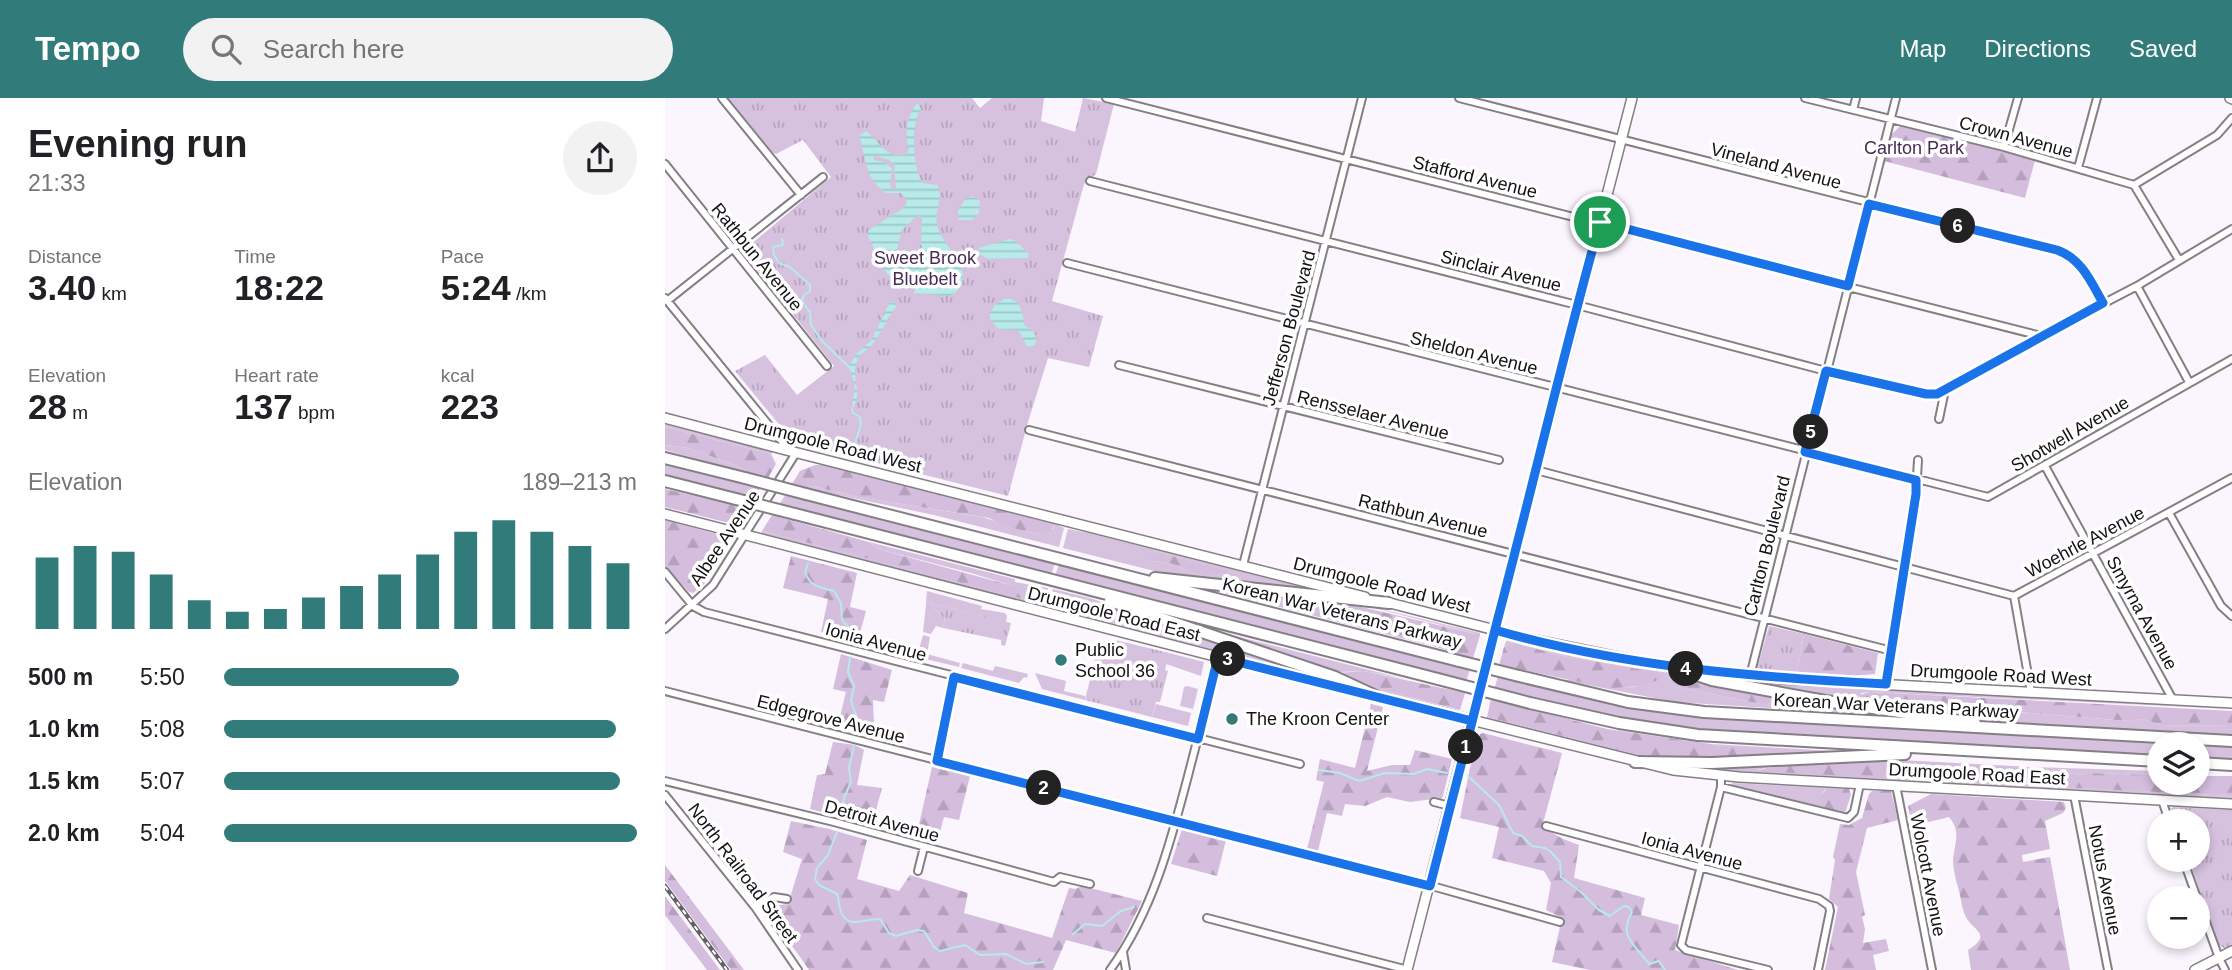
<!DOCTYPE html>
<html lang="en">
<head>
<meta charset="utf-8">
<style>
	:root { --surface:#fff; --page:#f2f2f2; --text:#202124; --muted:#757577; --accent:#327b7b }
	body { margin:0; font-family:Helvetica,sans-serif; background:var(--page); color:var(--text); height:100vh; display:flex; flex-direction:column; font-size:26px; white-space:nowrap }
	* { box-sizing:border-box; margin:0 }
	p { font-size:23px; color:var(--muted) }
	.icon { flex:none; width:38px; height:38px; fill:none; stroke:currentColor; stroke-width:2; stroke-linecap:round; stroke-linejoin:round }
	.map { position:relative; flex:1; overflow:hidden }
	.panel { display:flex; flex-direction:column; background:var(--surface); width:665px }
	.panel>* { flex:none }
	.buttons { position:absolute; left:1482px; top:634px; display:grid; gap:14px }
	.buttons a { display:grid; place-items:center; width:63px; height:63px; border-radius:50%; background:var(--surface); box-shadow:0 4px 10px #0003; font-size:35px }
	.pin { position:absolute; display:grid; place-items:center; width:60px; height:60px; color:#fff; margin:-30px; border:4px solid #fff; border-radius:50%; box-shadow:0 2px 7px #0007 }
	.km { position:absolute; width:35px; height:35px; margin:-18px; border-radius:50%; background:#222; color:#fff; font-size:19px; line-height:35px; text-align:center }
	.round { display:grid; place-items:center; flex:none; width:74px; height:74px; border-radius:37px; background:var(--page) }
	.summary { display:flex; align-items:center; justify-content:space-between; height:119px; padding:0 28px }
	h1 { font-size:38px; font-weight:800; line-height:52px }
	.stats { display:grid; grid-template-columns:repeat(3,1fr); gap:10px; height:119px; padding:7px 28px }
	.stats div { display:grid; align-content:center }
	.stats b { font-size:35px; font-weight:800 }
	.stats small { font-size:19px; font-weight:400 }
	.stats p { font-size:19px }
	.chart { height:196px; padding:14px 28px }
	.chart p { display:flex; justify-content:space-between }
	.chart svg { width:100%; height:126px; margin-top:7px; stroke:var(--accent); stroke-width:6 }
	ul { padding:0 28px; list-style:none; font-size:23px }
	li { display:grid; grid-template-columns:112px 84px 1fr; align-items:center; height:52px }
	li i { height:18px; border-radius:9px; background:var(--accent) }
	header { display:flex; align-items:center; gap:42px; box-sizing:border-box; height:98px; padding:0 35px; background:var(--accent); color:#fff }
	header strong { font-size:33px }
	nav { display:flex; gap:38px; margin-inline-start:auto; font-size:24px }
	.search { width:490px; height:63px; background:var(--page); display:flex; align-items:center; gap:18px; box-sizing:border-box; padding:0 24px; border-radius:38px; color:var(--muted); font-size:26px }
	main { display:flex; flex:1; min-height:0 }
	.map>svg:first-child { display:block }
</style>
</head>
<body>
<header>
<strong>Tempo</strong>
<div class="search"><svg class="icon" aria-label="search" viewBox="0 0 24 24"><circle cx="10" cy="10" r="6"/><path d="M15 15l6 6"/></svg>Search here</div>
<nav><a>Map</a><a>Directions</a><a>Saved</a></nav>
</header>
<main>
<section class="panel">
<div class="summary"><div><h1>Evening run</h1><p>21:33</p></div><a class="round"><svg class="icon" aria-label="share" viewBox="0 0 24 24"><path d="M12 15V3M7 8l5-5 5 5M5 13v7h14v-7"/></svg></a></div>
<div class="stats">
<div><p>Distance</p><b>3.40<small> km</small></b></div>
<div><p>Time</p><b>18:22</b></div>
<div><p>Pace</p><b>5:24<small> /km</small></b></div>
</div>
<div class="stats">
<div><p>Elevation</p><b>28<small> m</small></b></div>
<div><p>Heart rate</p><b>137<small> bpm</small></b></div>
<div><p>kcal</p><b>223</b></div>
</div>
<div class="chart"><p><span>Elevation</span>189–213 m</p>
<svg viewBox="0 0 160 44" preserveAspectRatio="none"><path d="M5 44V19M15 44V15M25 44V17M35 44V25M45 44V34M55 44V38M65 44V37M75 44V33M85 44V29M95 44V25M105 44V18M115 44V10M125 44V6M135 44V10M145 44V15M155 44V21"/></svg>
</div>
<ul>
<li><b>500 m</b>5:50<i style="width:57%"></i></li>
<li><b>1.0 km</b>5:08<i style="width:95%"></i></li>
<li><b>1.5 km</b>5:07<i style="width:96%"></i></li>
<li><b>2.0 km</b>5:04<i style="width:100%"></i></li>
</ul>
</section>
<div class="map">
<svg width="1567" height="872" viewBox="0 0 1567 872">
	<defs>
		<pattern id="forest-firs" width="22" height="20" patternUnits="userSpaceOnUse" patternTransform="scale(1.75)"><rect width="22" height="20" fill="#d4bddd"/><path d="M5 1l3.5 6h-7zM16 11l3.5 6h-7z" fill="#b5a1bd"/></pattern>
		<pattern id="park-tufts" width="24" height="20" patternUnits="userSpaceOnUse" patternTransform="scale(1.75)"><rect width="24" height="20" fill="#d6c1df"/><path d="M3 7l-1-3M5 7V3M7 7l1-3M15 17l-1-3M17 17v-4M19 17l1-3" fill="none" stroke="#b7a5be"/></pattern>
		<pattern id="water-rules" width="6" height="5" patternUnits="userSpaceOnUse" patternTransform="scale(1.75)"><rect width="6" height="5" fill="#b7eae9"/><path d="M0 2.5h6" fill="none" stroke="#9cc8c7"/></pattern>
	</defs>
	<rect width="100%" height="100%" fill="#fbf5fd"/>
	<path fill="#d6c1df" fill-rule="evenodd" d="M0 326 108 354 106 356 0 329Z
		M0 347 23 350 70 367 86 376 0 352Z
		M0 365 95 390 87 401 0 379Z
		M147 388 193 399 317 419 364 434 376 436 388 431 390 426 399 430 394 449 269 417 140 390Z
		M121 396 390 465 386 478 114 407Z
		M403 431 428 436 657 494 529 483 398 450ZM489 453 564 473C552 481 522 473 510 467 504 464 494 464 488 463Z
		M97 433 355 499 348 488 306 475 213 451 204 444 350 481V484L383 490 379 508 96 436Z
		M394 466 805 571 801 584 390 478Z
		M540 490 691 505 815 535V537L709 510 688 507 693 521 723 530 763 547Z
		M388 491 425 500 628 569 626 572 423 519 421 516 383 507Z
		M262 493 317 508 316 511 340 515 342 518 341 524 261 504Z
		M261 507H266L280 521 278 530 271 528 266 536 258 534Z
		M539 530 740 581 699 573 674 574 740 598 793 612V613L728 597Z
		M258 537 265 539 262 556 295 565 294 569 252 559Z
		M842 541 922 560 1002 574 1008 588 1096 606 1109 600 1033 584 1029 581 1211 617 1010 604 897 582C933 577 959 605 996 576L893 557 847 544 839 549Z
		M504 555 539 564 536 578 501 566Z
		M298 565 328 573 330 568 363 576 362 580 359 579 354 585 296 570Z
		M370 575 401 583 399 593 420 598V602L377 591Z
		M833 578 932 603 1029 619 1505 646H1494V660L1076 637 970 624 829 592Z
		M1077 583 1567 611 1205 594 1196 595V601L1232 604 1238 608 1273 604 1353 614 1463 623 1478 621 1496 627 1567 628V637L1329 624 1232 612Z
		M522 588 533 591 528 611 515 608 519 589Z
		M491 606 526 615 523 628 487 619Z
		M822 619 973 657 1084 655C1073 648 1058 652 1046 646L1186 654 999 663 964 657 821 621Z
		M1533 647 1567 649V663L1533 662Z
		M1120 666 1091 672 1567 698V700L1036 671Z
		M1366 669 1494 673V677L1422 675 1416 677Z
		M1068 685 1162 690 1158 694 1156 710 1067 688 1066 686Z"/>
	<path fill="url(#forest-firs)" d="M1237 26 1370 62 1360 100 1219 63 1226 37Z
		M0 329 106 356 111 366 103 380 86 376 70 367 23 350 0 347Z
		M150 367H159L390 426 386 433 376 436 364 434 337 427 324 420 193 399 147 388 140 390 127 386 135 373Z
		M0 391 84 410 72 427 0 409Z
		M107 417 204 444 213 451 337 485 349 488 356 500 97 433Z
		M0 422 66 440 38 488 28 495 24 494 0 468Z
		M489 453 565 473C550 482 524 474 510 467 504 464 494 464 488 463L486 458Z
		M126 458 192 475 185 509 201 513 192 546C181 544 169 537 156 534L163 501 118 490Z
		M688 507 815 537 808 560C791 556 694 525 688 515Z
		M1139 536 1213 555 1210 576 1176 579 1132 576Z
		M847 544 893 557 994 575 997 578C991 588 958 590 944 590L834 567 839 549Z
		M176 556 227 572 219 604 208 602 209 626 206 637 173 627 181 594 168 591Z
		M699 573 800 595 795 612 740 598 672 575Z
		M1002 574 1029 581 1034 584 1109 600 1103 606H1096L1008 588Z
		M1205 594 1567 613V628L1496 627 1478 621 1464 623 1353 614 1273 604 1238 608 1232 604 1206 603 1190 598Z
		M826 601 942 631 1046 646C1058 652 1074 646 1084 655L1082 658 1076 659 1031 662 973 657 822 619Z
		M706 606 718 609 702 673 727 667H745L750 652 787 661 778 698 776 702 768 701 745 704 722 699 700 708 680 706 677 718 662 715 653 753 642 751 659 684 651 682 655 661 690 670Z
		M818 635 897 655 877 729 898 741 914 747 909 780 980 800 976 817 1014 827 1010 852 1073 872H925L887 864 897 820 881 812 886 785 879 773 827 760 834 729 795 720 805 670 815 636Z
		M168 644 190 647 199 652 192 687 217 690 207 727 145 711 152 677 160 676Z
		M1217 661 1366 669 1416 677 1422 675 1494 677V684H1533V678H1567V698L1089 673 1120 666Z
		M267 669 305 678 294 722 279 719 272 745 251 740Z
		M1162 690 1184 691 1186 697 1180 715 1156 710 1155 699Z
		M1207 693H1226L1233 722 1202 730 1191 774 1200 817 1197 819 1200 831 1198 845 1221 841 1224 853 1208 857 1211 872H1160L1173 809 1164 801 1170 762 1168 759 1175 726 1184 727 1197 720 1204 696Z
		M1266 696 1399 704 1401 710 1398 715 1380 723 1385 751 1357 757 1358 764 1385 759 1405 872H1306L1303 852C1329 836 1307 832 1301 819 1297 811 1296 801 1294 793 1291 781 1286 766 1289 755 1291 741 1295 732 1284 719L1247 728 1243 708Z
		M126 723 164 731 202 742 192 781 234 793 245 777 303 795 299 815 387 840 404 790 410 791 417 788 477 803 451 855 401 842 388 872H144L105 816 109 808 123 806 137 761 118 754Z
		M517 731 561 742 552 778 506 766Z
		M0 767 79 872H66L0 783Z
		M0 798 55 872H42L0 817Z"/>
	<path fill="url(#park-tufts)" d="M63 0H307L315 10 327 0H379L376 23 410 34 418 0 449 6 431 76 419 86 387 203 438 218 424 269 383 260 363 324 343 398 153 350 134 338 130 343 126 341 70 273 100 257 132 297 169 268 78 153 166 79 138 42 111 56 107 54Z
		M261 504 346 525 340 548 336 547V542L278 530 280 521 266 507H261Z
		M1104 528 1139 536 1132 576 1095 574 1092 571Z
		M450 542 504 555 500 572 503 573 495 604H491L487 619 420 602 432 553 446 556Z
		M1508 709 1567 712V847L1560 851 1553 846 1524 761H1533V723H1510L1505 711Z"/>
	<path fill="url(#water-rules)" fill-rule="evenodd" d="M253 5 256 12C245 22 248 75 258 85L272 87C280 102 267 113 273 130 279 149 307 168 295 189 292 193 288 198 282 198 272 199 261 194 249 196L250 190 238 182 232 185 219 172 202 136 204 132 240 109 242 102 236 95H221C198 80 202 59 194 38L201 33C214 43 221 61 241 57L244 51C239 36 242 15 253 5ZM208 57 224 62 229 66 231 92 225 89 227 70 219 64 209 62ZM252 118 255 117 257 120 256 144 259 167 248 165 236 171 229 162 237 132Z
		M307 98 315 103 314 115 307 122H294L293 113 301 100Z
		M344 141C353 142 357 151 364 156L363 160 323 161 313 155 314 150Z
		M339 201C357 199 357 215 360 228 369 232 373 238 370 247L362 249C352 227 355 234 333 231L325 221V215L329 208Z
		M225 204H230L231 209C222 221 216 235 207 247 202 252 194 256 192 263 185 278 199 296 187 311L190 287 184 269 190 257 206 243Z"/>
	<g fill="none" stroke-linecap="round" stroke-linejoin="round">
		<path stroke="#b7eae9" stroke-width="2" d="M117 141 118 147 108 149 109 157 114 165 125 169 145 187V193L139 197 137 203 145 214 146 227 157 243 184 269
			M173 355 190 346 196 326 195 319 188 315 187 311
			M143 466 140 474C146 490 155 489 169 493L176 505 177 522 187 533 185 544
			M185 559 183 574 189 588 186 603 192 620 191 634
			M654 672 675 675 694 683 720 675 749 676 762 671 782 675
			M803 678 834 707 848 735 857 738 867 748 880 750 886 754 895 764 896 779 916 794 934 812 945 818 959 808 964 809 967 814C953 840 970 846 984 866L994 863 1000 872
			M176 718 179 700 186 684 184 670 189 648
			M172 734 163 757 152 770 150 781 154 787 172 796C174 802 174 808 176 814 183 832 201 820 215 821L224 835 231 838 252 832 259 833 269 849 275 853 300 847 315 857 341 856 361 866 378 864
			M408 836 420 826 437 828 456 813 469 809"/>
		<g stroke="#847f85" stroke-width="10">
			<path id="street" d="M57 0 136 97
				M441 0 1376 238
				M794 0 1392 152C1417 162 1426 183 1438 205
				M1140 0 1339 49 1469 87 1514 162
				M1188 12 1191 0
				M1339 49 1353 0
				M0 66 162 268
				M1413 70 1432 0
				M425 83 912 207 1161 273 1261 296H1272L1280 292 1376 238 1472 188 1567 131
				M1469 87 1552 37 1567 20
				M402 165 1323 399 1567 261
				M1472 188 1524 284
				M0 200 120 347 131 355 48 487 0 531
				M2 203 158 79
				M454 267 834 362
				M1274 321 1280 292
				M364 332 1227 553
				M1380 368 1508 602
				M871 372 1349 498 1567 380
				M1504 415 1556 508 1567 518
				M578 467 697 0
				M0 474 28 508 39 514 635 666
				M1349 498 1366 594
				M1085 578 1231 0
				M1221 586 1251 395 1253 362
				M0 593 774 790 895 824
				M272 663 289 579
				M1056 678V689L1016 847 1021 852 1103 872
				M0 683 169 724 389 784 395 779 425 786
				M1231 687 1267 872
				M1056 689 1183 720 1189 714 1195 686
				M0 697 90 809 133 872
				M1409 697 1443 872
				M1497 702 1504 723
				M769 704 785 708
				M881 728 1154 801 1164 808 1165 813 1153 872
				M1518 761 1532 800
				M253 773 259 749
				M1533 802 1554 860 1560 872
				M90 809 109 799 122 801
				M542 820 743 872
				M458 854 461 872
				M445 872C488 813 506 743 524 674 534 635 544 597 553 559"/>
		</g>
		<g stroke="#847f85" stroke-width="12">
			<path id="secondary" d="M1565 0 1567 1
				M0 320 121 352 700 499
				M0 416 553 559 1008 672 1074 679 1567 706
				M721 504 865 541 982 565 1035 573 1117 581 1567 605
				M742 872 967 0
				M1530 872 1567 853"/>
		</g>
		<g stroke="#847f85" stroke-width="14">
			<path id="highway" d="M0 360 80 380
				M0 383 71 401
				M141 396 794 563
				M130 416 773 581
				M490 480 724 505
				M445 503 670 579 711 598
				M1007 569 1047 582 1160 603 1310 625
				M854 578 963 604 1039 614 1567 643
				M865 605 954 625 1033 637 1494 663
				M970 664 1047 665 1240 656
				M1533 665 1567 667"/>
		</g>
		<use href="#street" stroke="#fff" stroke-width="6"/>
		<use href="#secondary" stroke="#fff" stroke-width="9"/>
		<use href="#highway" stroke="#fff" stroke-width="10"/>
		<g stroke="#646065" stroke-width="4.5">
			<path id="rail" d="M0 788 62 872"/>
		</g>
		<use href="#rail" stroke="#fff" stroke-width="2" stroke-dasharray="5" stroke-linecap="butt"/>
		<g stroke="#847f85" stroke-width="14" stroke-linecap="butt">
			<path id="highway-bridge" d="M80 380 141 396
				M71 401 130 416
				M794 563 854 578
				M773 581 865 605"/>
		</g>
		<use href="#highway-bridge" stroke="#fff" stroke-width="10"/>
	</g>
	<g fill="none" stroke-linecap="round" stroke-linejoin="round">
		<g stroke="#fff" stroke-width="14">
			<path id="route" d="M935 124C898 257 867 391 832 524L805 632 765 788 272 663 289 579 533 641 553 559 807 623 830 532C958 569 1089 579 1221 586L1251 396V382L1140 354 1161 273 1261 296H1272L1438 205C1426 184 1417 161 1392 152L1204 106 1183 188 935 124"/>
		</g>
		<use href="#route" stroke="#1a73e8" stroke-width="9"/>
	</g>
	<g fill="#327b7b" stroke="#fff" stroke-width="2.5">
		<circle cx="396" cy="562" r="7"/>
		<circle cx="567" cy="621" r="7"/>
	</g>
	<g text-anchor="middle" dominant-baseline="central" stroke-width="7" stroke-linejoin="round" paint-order="stroke">
		<g font-size="18" fill="#131114" stroke="#fff">
			<text transform="translate(1351 39) rotate(15)">Crown Avenue</text>
			<text transform="translate(1111 68) rotate(15)">Vineland Avenue</text>
			<text transform="translate(810 79) rotate(14)">Stafford Avenue</text>
			<text transform="translate(92 159) rotate(51)">Rathbun Avenue</text>
			<text transform="translate(836 173) rotate(14)">Sinclair Avenue</text>
			<text transform="translate(624 230) rotate(-75)">Jefferson Boulevard</text>
			<text transform="translate(809 255) rotate(14)">Sheldon Avenue</text>
			<text transform="translate(708 317) rotate(14)">Rensselaer Avenue</text>
			<text transform="translate(1405 336) rotate(-30)">Shotwell Avenue</text>
			<text transform="translate(168 347) rotate(14)">Drumgoole Road West</text>
			<text transform="translate(758 418) rotate(14)">Rathbun Avenue</text>
			<text transform="translate(60 440) rotate(-56)">Albee Avenue</text>
			<text transform="translate(1420 444) rotate(-28)">Woehrle Avenue</text>
			<text transform="translate(1102 448) rotate(-76)">Carlton Boulevard</text>
			<text transform="translate(717 487) rotate(14)">Drumgoole Road West</text>
			<text transform="translate(677 515) rotate(14)">Korean War Veterans Parkway</text>
			<text transform="translate(1477 515) rotate(61)">Smyrna Avenue</text>
			<text transform="translate(449 516) rotate(14)">Drumgoole Road East</text>
			<text transform="translate(211 544) rotate(15)">Ionia Avenue</text>
			<text transform="translate(1336 577) rotate(3)">Drumgoole Road West</text>
			<text transform="translate(1231 608) rotate(3)">Korean War Veterans Parkway</text>
			<text transform="translate(166 621) rotate(14)">Edgegrove Avenue</text>
			<text transform="translate(1312 676) rotate(3)">Drumgoole Road East</text>
			<text transform="translate(217 723) rotate(15)">Detroit Avenue</text>
			<text transform="translate(1027 753) rotate(15)">Ionia Avenue</text>
			<text transform="translate(78 775) rotate(53)">North Railroad Street</text>
			<text transform="translate(1263 777) rotate(79)">Wolcott Avenue</text>
			<text transform="translate(1440 782) rotate(79)">Notus Avenue</text>
		</g>
		<g font-size="18" fill="#492a55" stroke="#fff">
			<text x="1249" y="50">Carlton Park</text>
			<text x="260" y="160">Sweet Brook<tspan x="260" dy="21">Bluebelt</tspan></text>
		</g>
		<g font-size="18" fill="#131114" stroke="#fff" text-anchor="start">
			<text x="410" y="552">Public<tspan x="410" dy="21">School 36</tspan></text>
			<text x="581" y="621">The Kroon Center</text>
		</g>
	</g>
</svg>
<div class="buttons">
<a><svg class="icon" aria-label="layers" viewBox="0 0 24 24"><path d="M12 4l9 5-9 5-9-5zM3 14l9 5 9-5"/></svg></a>
<a>+</a>
<a>−</a>
</div>
<div class="pin" style="left:935px;top:124px;background:#1e9e55"><svg class="icon" aria-label="arrive" viewBox="0 0 24 24"><path d="M6 21V4h12l-3 4 3 4H6"/></svg></div>
<b class="km" style="left:801px;top:649px">1</b>
<b class="km" style="left:379px;top:690px">2</b>
<b class="km" style="left:563px;top:561px">3</b>
<b class="km" style="left:1021px;top:571px">4</b>
<b class="km" style="left:1146px;top:334px">5</b>
<b class="km" style="left:1293px;top:128px">6</b>
</div>
</main>
</body>
</html>
